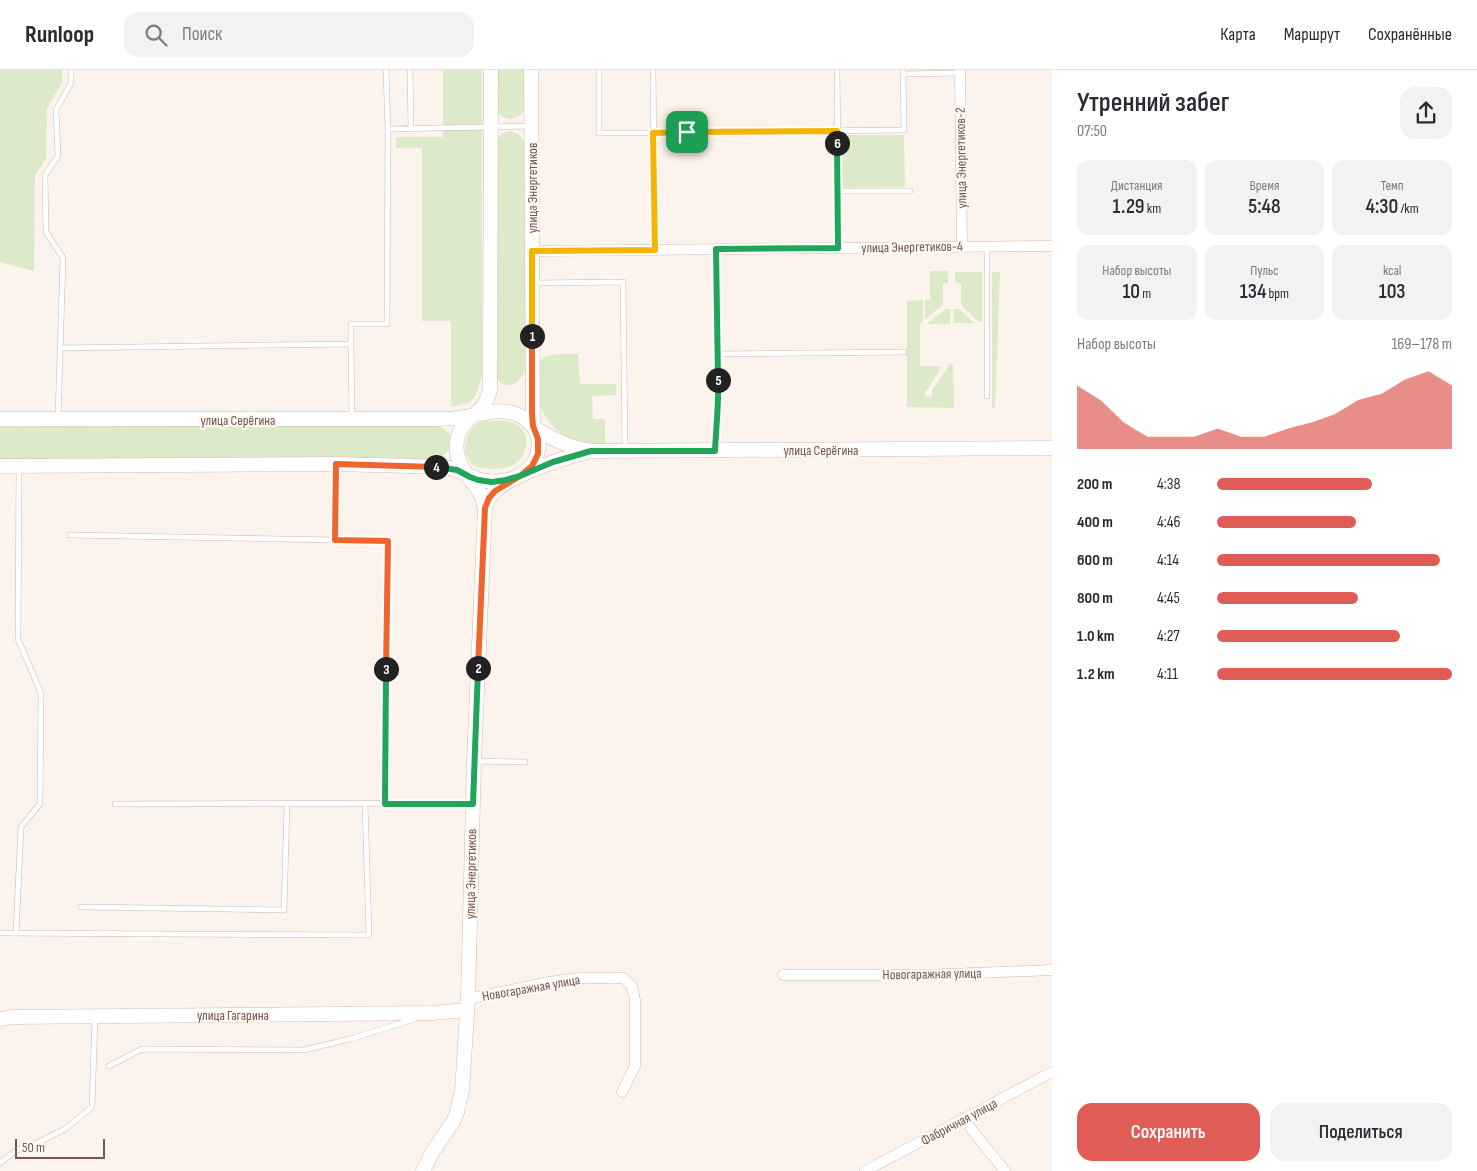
<!DOCTYPE html>
<html lang="ru">
<head>
<meta charset="utf-8">
<style>
	:root { --surface:#fff; --page:#f2f2f3; --text:#2b2b33; --muted:#7c7c81; --line:#e1e1e2; --accent:#e05d57 }
	body { margin:0; font-family:"Sofia Sans Condensed",sans-serif; background:var(--page); color:var(--text); height:100vh; display:flex; flex-direction:column; font-size:19px; white-space:nowrap }
	* { box-sizing:border-box; margin:0 }
	p { font-size:16px; color:var(--muted) }
	.icon { flex:none; width:28px; height:28px; fill:none; stroke:currentColor; stroke-width:2; stroke-linecap:round; stroke-linejoin:round }
	.map { position:relative; flex:1; overflow:hidden }
	.panel { display:flex; flex-direction:column; background:var(--surface); width:425px }
	.panel>* { flex:none }
	.scale { position:absolute; left:15px; bottom:12px; width:90px; box-sizing:border-box; padding-left:5px; border:2px solid #78564f; border-top:0; font-size:14px; line-height:18px; white-space:nowrap; color:#78564f; -webkit-text-stroke:4px #fef8f3; paint-order:stroke }
	.pin { position:absolute; display:grid; place-items:center; width:42px; height:42px; color:#fff; margin:-21px; border-radius:10px; box-shadow:0 2px 8px #0006 }
	.km { position:absolute; width:25px; height:25px; margin:-12px; border-radius:50%; background:#222; color:#fff; font-size:14px; line-height:25px; text-align:center }
	.round { display:grid; place-items:center; flex:none; width:52px; height:52px; border-radius:15px; background:var(--page) }
	.summary { display:flex; align-items:center; justify-content:space-between; height:85px; padding:0 25px }
	h1 { font-size:28px; font-weight:600; line-height:38px }
	.metrics { display:grid; grid-template-columns:repeat(3,1fr); gap:8px; height:85px; padding:5px 25px }
	.metrics div { display:grid; align-content:center; border-radius:12px; background:var(--page); text-align:center }
	.metrics b { font-size:21px; font-weight:600 }
	.metrics small { font-size:14px; font-weight:400 }
	.metrics p { font-size:14px }
	.chart { height:140px; padding:10px 25px }
	.chart p { display:flex; justify-content:space-between }
	.chart svg { width:100%; height:90px; margin-top:5px; fill:var(--accent); opacity:.7 }
	.cta { display:flex; gap:10px; margin-top:auto; padding:10px 25px }
	.cta a { flex:1; height:58px; border-radius:15px; background:var(--accent); color:#fff; font-size:20px; font-weight:600; line-height:58px; text-align:center }
	.cta a+a { background:var(--page); color:var(--text) }
	ul { padding:0 25px; list-style:none; font-size:16px }
	li { display:grid; grid-template-columns:80px 60px 1fr; align-items:center; height:38px }
	li i { height:12px; border-radius:6px; background:var(--accent) }
	header { display:flex; align-items:center; gap:30px; box-sizing:border-box; height:70px; padding:0 25px; background:var(--surface); border-bottom:1px solid var(--line) }
	header strong { font-size:24px }
	nav { display:flex; gap:28px; margin-inline-start:auto; font-size:18px }
	.search { width:350px; height:45px; background:var(--page); display:flex; align-items:center; gap:12px; box-sizing:border-box; padding:0 18px; border-radius:15px; color:var(--muted); font-size:19px }
	main { display:flex; flex:1; min-height:0 }
	.map>svg:first-child { display:block }
</style>
</head>
<body>
<header>
<strong>Runloop</strong>
<div class="search"><svg class="icon" aria-label="search" viewBox="0 0 24 24"><circle cx="10" cy="10" r="6"/><path d="M15 15l6 6"/></svg>Поиск</div>
<nav><a>Карта</a><a>Маршрут</a><a>Сохранённые</a></nav>
</header>
<main>
<div class="map">
<svg width="1052" height="1101" viewBox="0 0 1052 1101">
	<rect width="100%" height="100%" fill="#fcf3ec"/>
	<path fill="#ddeaca" d="M0 0H62V12L47 39 46 89 35 105 34 201 0 192Z
		M443 0H482V305C477 326 474 336 451 336V251H422V78H396V67H443Z
		M496 0H525L524 40C517 52 505 52 497 41Z
		M510 61C519 63 523 67 525 75V300C520 315 501 324 496 303L497 70C501 64 504 62 510 61Z
		M841 65H904L905 117 841 118Z
		M930 201H948V213H943V235L925 249V230H930Z
		M955 202H982V252H979L961 235V213L955 212Z
		M992 202H1000L995 338H992Z
		M923 230V251L920 255V296H942L928 319 925 321V326L929 327 932 326V320L950 294H953L954 338 907 337V231Z
		M945 239H950V254H927Z
		M953 239H959L974 253H954Z
		M578 284 580 314H616V325L592 326 593 349H605V374C581 374 558 369 545 346 543 342 540 337 539 332 536 320 538 306 538 293 547 281 564 285 578 284Z
		M483 351C494 351 508 349 517 355 533 366 527 389 511 396 504 399 496 399 489 399 482 398 475 398 471 393 459 380 467 356 483 351Z
		M435 355C457 360 456 384 435 389L0 390V357Z"/>
	<g fill="none" stroke-linecap="round" stroke-linejoin="round">
		<g stroke="#cfb9b1" stroke-width="6">
			<path id="lane" d="M410 0 411 58
				M599 0V63L904 60 903 0
				M653 0 655 180
				M837 0 839 178
				M903 4 960 3
				M388 59 531 56
				M838 121H910
				M987 177V326
				M533 213 623 212 625 380
				M351 274V254H387L388 59 386 0
				M60 278 351 274 352 348
				M718 284 904 282
				M58 348 63 188 46 162 45 105 58 86 56 40 71 13V0
				M715 379 716 344 719 331 716 179
				M70 465 388 471 385 734
				M335 470 336 396
				M474 691 525 692
				M115 734 472 733
				M81 837 284 840 287 734
				M0 863 369 865 365 734
				M16 863 21 757 40 734 41 623 18 569 19 398
				M109 996 142 979 304 980 350 969 415 949
				M0 1093 17 1080 37 1073 65 1059 92 1037 95 946"/>
		</g>
		<g stroke="#cfb9b1" stroke-width="11">
			<path id="street" d="M960 0 962 177
				M532 181 1052 176
				M783 905H924L1052 900
				M468 929 549 912 578 908H623L632 916 635 930V996L622 1022
				M964 1049 979 1069 1005 1101
				M865 1101 1052 1002"/>
		</g>
		<g stroke="#d4bbb1" stroke-width="15">
			<path id="secondary" d="M531 0 533 356C550 369 570 377 591 381L1052 378
				M0 349H433C443 349 454 349 464 347 480 345 496 338 513 343 551 355 545 402 507 410 478 416 469 402 445 397L336 394 0 396
				M485 438C487 432 490 426 495 421 513 404 563 388 588 382
				M0 949 12 947 432 943 466 940
				M423 1101 433 1081 453 1052 457 1042 462 1021 468 929 474 691 485 438C483 431 482 425 478 420 473 412 466 405 462 397 455 385 454 368 463 356 475 340 484 343 490 320L491 0"/>
		</g>
		<use href="#lane" stroke="#fff" stroke-width="5"/>
		<use href="#street" stroke="#fff" stroke-width="10"/>
		<use href="#secondary" stroke="#fff" stroke-width="14"/>
	</g>
	<g fill="none" stroke-linecap="round" stroke-linejoin="round">
		<g stroke="#fff" stroke-width="10">
			<path id="split-1" d="M532 266V181L655 180 653 63 687 62"/>
		</g>
		<g stroke="#fff" stroke-width="10">
			<path id="split-2" d="M478 598 485 438 489 428 495 421 520 406 532 396 538 384V369L533 356 532 343V266"/>
		</g>
		<g stroke="#fff" stroke-width="10">
			<path id="split-3" d="M386 599 385 734H473L478 598"/>
		</g>
		<g stroke="#fff" stroke-width="10">
			<path id="split-4" d="M386 599 388 471 335 470 336 394 436 397"/>
		</g>
		<g stroke="#fff" stroke-width="10">
			<path id="split-5" d="M436 397 457 400 470 407 478 410 492 412 506 410 520 406 553 392 591 381H715C716 357 719 334 718 310"/>
		</g>
		<g stroke="#fff" stroke-width="10">
			<path id="split-6" d="M718 310 716 179 838 178 837 73"/>
		</g>
		<g stroke="#fff" stroke-width="10">
			<path id="split-7" d="M687 62 837 61V73"/>
		</g>
		<use href="#split-1" stroke="#f5b400" stroke-width="6"/>
		<use href="#split-2" stroke="#f0652b" stroke-width="6"/>
		<use href="#split-3" stroke="#22a559" stroke-width="6"/>
		<use href="#split-4" stroke="#f0652b" stroke-width="6"/>
		<use href="#split-5" stroke="#22a559" stroke-width="6"/>
		<use href="#split-6" stroke="#22a559" stroke-width="6"/>
		<use href="#split-7" stroke="#f5b400" stroke-width="6"/>
	</g>
	<g text-anchor="middle" dominant-baseline="central" stroke-width="4.5" stroke-linejoin="round" paint-order="stroke">
		<g font-size="14" fill="#78564f" stroke="#fef8f3">
			<text transform="translate(961 88) rotate(-91)">улица Энергетиков-2</text>
			<text transform="translate(532 118) rotate(-90)">улица Энергетиков</text>
			<text transform="translate(912 177) rotate(-1)">улица Энергетиков-4</text>
			<text x="238" y="350">улица Серёгина</text>
			<text x="821" y="380">улица Серёгина</text>
			<text transform="translate(471 804) rotate(-89)">улица Энергетиков</text>
			<text transform="translate(932 904) rotate(-1)">Новогаражная улица</text>
			<text transform="translate(531 918) rotate(-10)">Новогаражная улица</text>
			<text x="233" y="945">улица Гагарина</text>
			<text transform="translate(959 1052) rotate(-28)">Фабричная улица</text>
		</g>
	</g>
</svg>
<div class="scale">50 m</div>
<div class="pin" style="left:687px;top:62px;background:#1e9e55"><svg class="icon" aria-label="arrive" viewBox="0 0 24 24"><path d="M6 21V4h12l-3 4 3 4H6"/></svg></div>
<b class="km" style="left:532px;top:266px">1</b>
<b class="km" style="left:478px;top:598px">2</b>
<b class="km" style="left:386px;top:599px">3</b>
<b class="km" style="left:436px;top:397px">4</b>
<b class="km" style="left:718px;top:310px">5</b>
<b class="km" style="left:837px;top:73px">6</b>
</div>
<section class="panel">
<div class="summary"><div><h1>Утренний забег</h1><p>07:50</p></div><a class="round"><svg class="icon" aria-label="share" viewBox="0 0 24 24"><path d="M12 15V3M7 8l5-5 5 5M5 13v7h14v-7"/></svg></a></div>
<div class="metrics">
<div><p>Дистанция</p><b>1.29<small> km</small></b></div>
<div><p>Время</p><b>5:48</b></div>
<div><p>Темп</p><b>4:30<small> /km</small></b></div>
</div>
<div class="metrics">
<div><p>Набор высоты</p><b>10<small> m</small></b></div>
<div><p>Пульс</p><b>134<small> bpm</small></b></div>
<div><p>kcal</p><b>103</b></div>
</div>
<div class="chart"><p><span>Набор высоты</span>169–178 m</p>
<svg viewBox="0 0 160 44" preserveAspectRatio="none"><path d="M0 44V13L10 20L20 31L30 38L40 38L50 38L60 34L70 38L80 38L90 34L100 31L110 27L120 20L130 17L140 10L150 6L160 13V44z"/></svg>
</div>
<ul>
<li><b>200 m</b>4:38<i style="width:66%"></i></li>
<li><b>400 m</b>4:46<i style="width:59%"></i></li>
<li><b>600 m</b>4:14<i style="width:95%"></i></li>
<li><b>800 m</b>4:45<i style="width:60%"></i></li>
<li><b>1.0 km</b>4:27<i style="width:78%"></i></li>
<li><b>1.2 km</b>4:11<i style="width:100%"></i></li>
</ul>
<div class="cta"><a>Сохранить</a><a>Поделиться</a></div>
</section>
</main>
</body>
</html>
